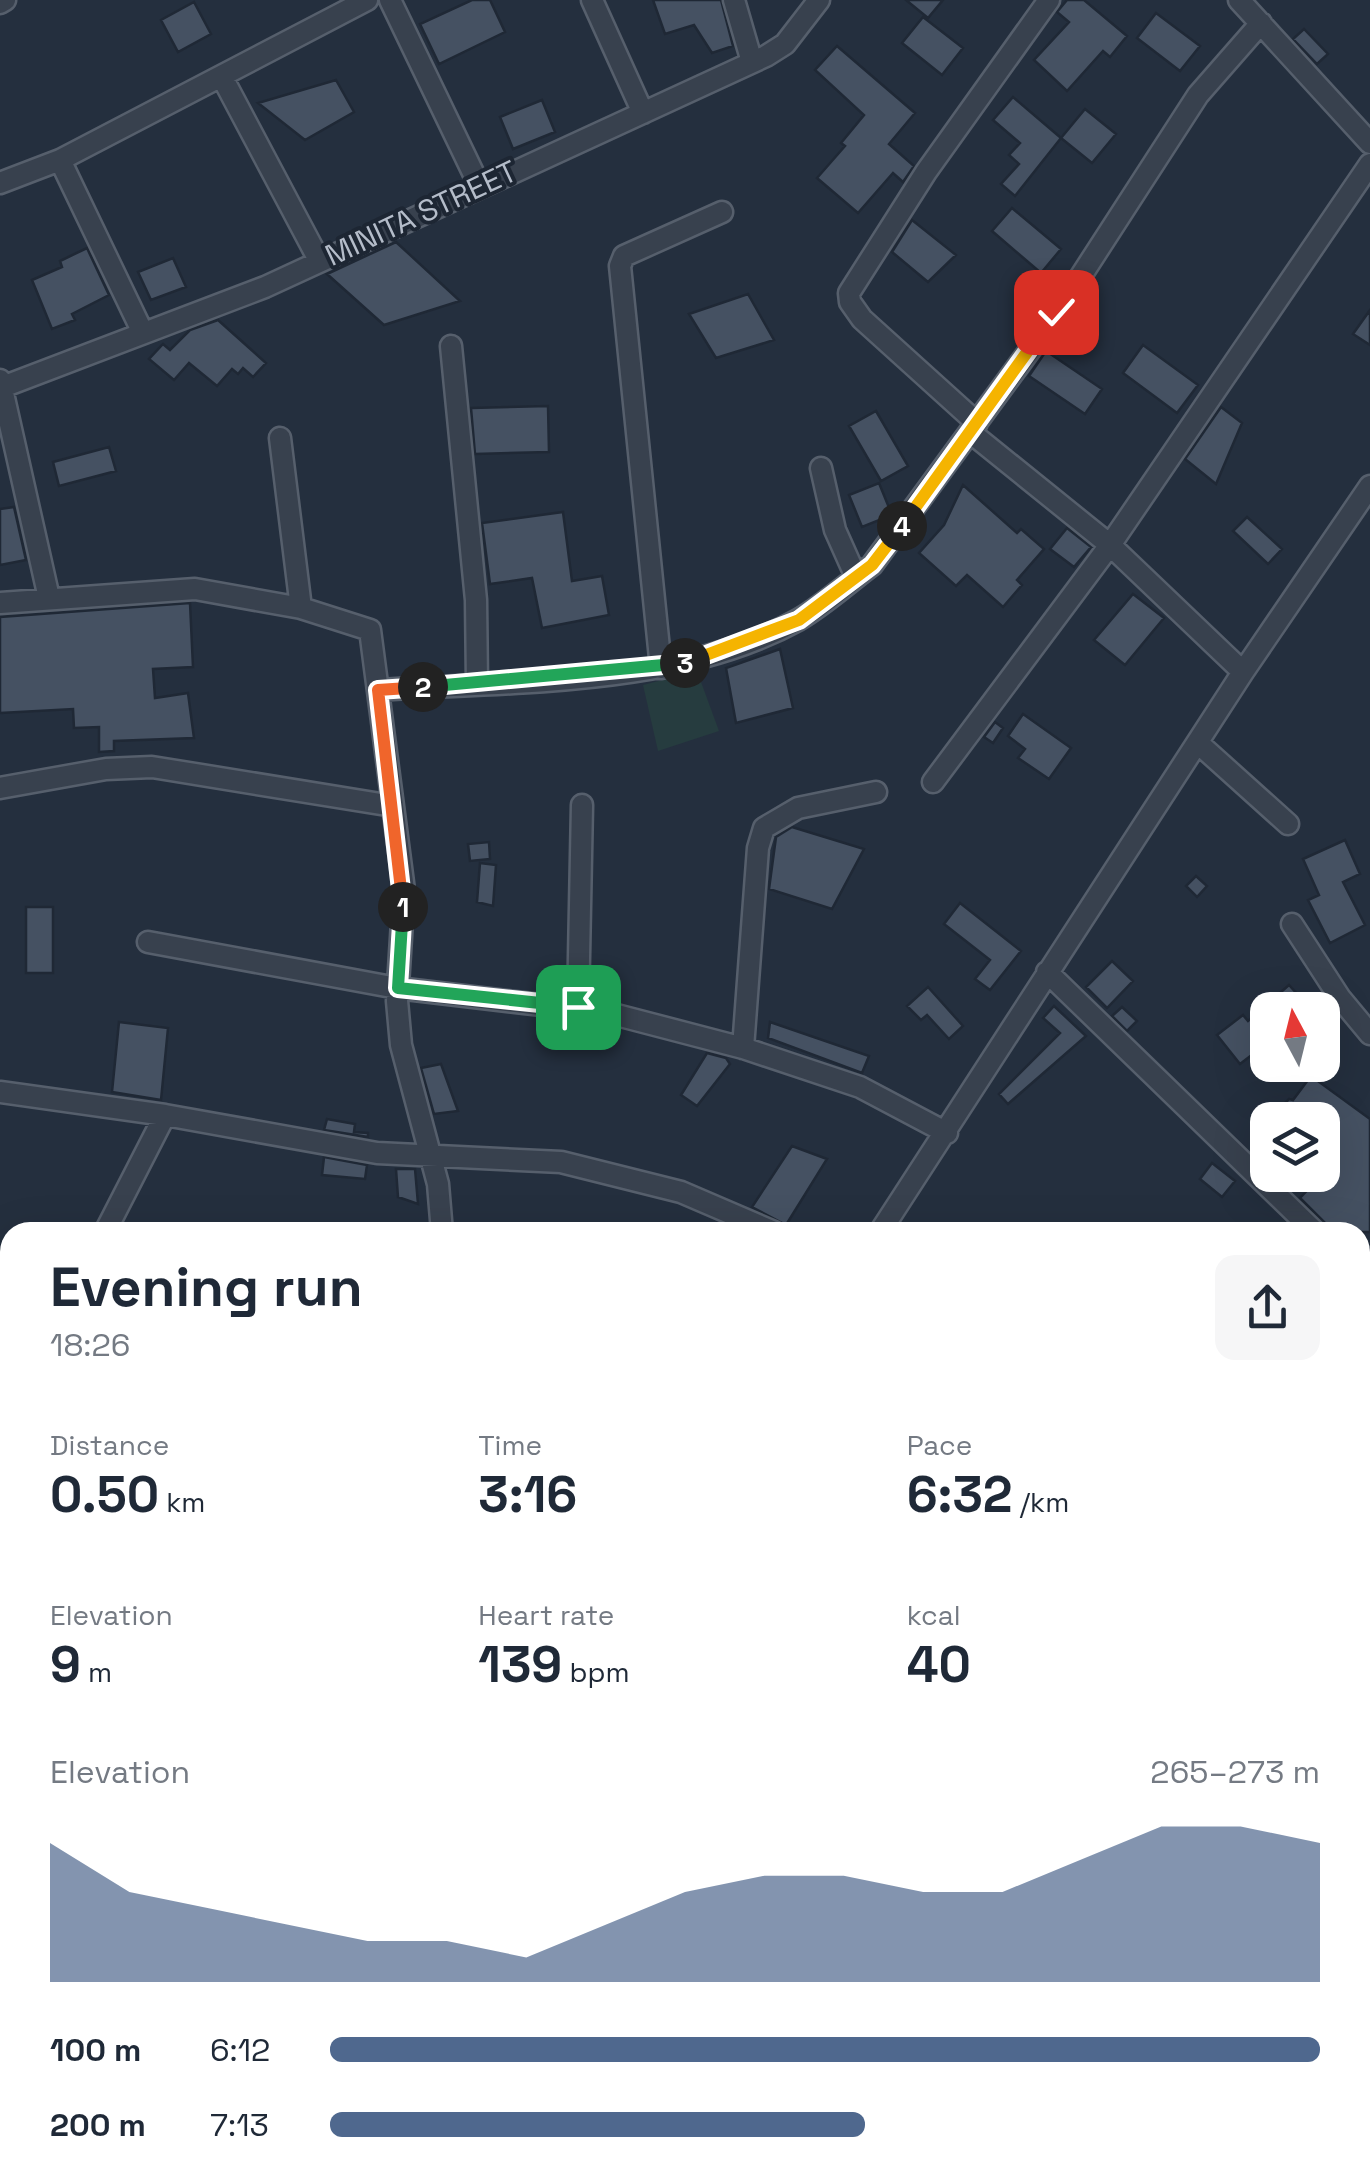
<!DOCTYPE html>
<html lang="en">
<head>
<meta charset="utf-8">
<style>
	:root { --surface:#fff; --page:#f6f6f7; --text:#1f2937; --muted:#747a83; --accent:#4f688e }
	body { margin:0; font-family:"Space Grotesk",sans-serif; background:var(--page); color:var(--text); height:100vh; display:flex; flex-direction:column; font-size:38px; white-space:nowrap }
	* { box-sizing:border-box; margin:0 }
	p { font-size:32px; color:var(--muted) }
	.icon { flex:none; width:55px; height:55px; fill:none; stroke:currentColor; stroke-width:2; stroke-linecap:round; stroke-linejoin:round }
	.map { position:relative; flex:1; overflow:hidden }
	.sheet { position:absolute; left:0px; top:1222px; width:1370px; height:962px; display:flex; flex-direction:column; background:var(--surface); border-radius:30px 30px 0 0; box-shadow:0 10px 40px #0002 }
	.sheet>* { flex:none }
	.needle { width:65px; rotate:353deg }
	.controls { position:absolute; left:1250px; top:992px; display:grid; gap:20px }
	.controls a { display:grid; place-items:center; width:90px; height:90px; border-radius:20px; background:var(--surface); box-shadow:0 10px 40px #0002; font-size:50px }
	.pin { position:absolute; display:grid; place-items:center; width:85px; height:85px; color:#fff; margin:-42px; border-radius:20px; box-shadow:0 5px 15px #0006 }
	.km { position:absolute; width:50px; height:50px; margin:-25px; border-radius:50%; background:#222; color:#fff; font-size:28px; line-height:50px; text-align:center }
	.round { display:grid; place-items:center; flex:none; width:105px; height:105px; border-radius:20px; background:var(--page) }
	.overview { display:flex; align-items:center; justify-content:space-between; height:170px; padding:0 50px }
	h1 { font-size:55px; font-weight:600; line-height:75px }
	.figures { display:grid; grid-template-columns:repeat(3,1fr); gap:15px; height:170px; padding:10px 50px }
	.figures div { display:grid; align-content:center }
	.figures b { font-size:50px; font-weight:600 }
	.figures small { font-size:28px; font-weight:400 }
	.figures p { font-size:28px }
	.chart { height:280px; padding:20px 50px }
	.chart p { display:flex; justify-content:space-between }
	.chart svg { width:100%; height:180px; margin-top:10px; fill:var(--accent); opacity:.7 }
	ul { padding:0 50px; list-style:none; font-size:32px }
	li { display:grid; grid-template-columns:160px 120px 1fr; align-items:center; height:75px }
	li i { height:25px; border-radius:12px; background:var(--accent) }
	.map>svg:first-child { display:block }
</style>
</head>
<body>
<div class="map">
<svg width="1370" height="2183" viewBox="0 0 1370 2183">
	<rect width="100%" height="100%" fill="#242f3e"/>
	<path fill="#263c3f" d="M697 671 719 731 658 751 643 685Z"/>
	<path fill="#455162" stroke="#1f2835" stroke-width="2.5" d="M472 0H490L505 32 439 64 420 24Z
		M653 0H721L733 46 712 53 694 25 665 34Z
		M906 0H943L928 18Z
		M1067 0H1084L1127 36 1110 57 1103 51 1067 91 1034 60 1069 22 1057 12Z
		M194 2 211 34 178 52 161 20Z
		M1156 13 1200 46 1180 71 1137 38Z
		M923 17 963 48 942 75 902 43Z
		M1304 29 1328 54 1317 64 1293 39Z
		M837 46 915 113 889 144 914 166 903 182 893 173 858 213 817 178 845 146 841 143 864 115 815 70Z
		M336 80 354 112 305 140 258 103Z
		M1013 97 1061 138 1015 196 1001 184 1019 164 1009 155 1020 143 993 120Z
		M542 100 555 132 513 149 500 117Z
		M1085 109 1116 134 1092 163 1061 138Z
		M1012 208 1061 249 1041 273 992 231Z
		M912 220 956 255 928 282 892 252Z
		M396 242 460 301 384 325 327 274Z
		M87 248 109 295 72 314 75 320 52 329 32 280 62 267 60 261Z
		M173 258 186 287 151 300 138 272Z
		M748 294 774 340 716 358 689 314Z
		M1370 310V345L1353 334Z
		M218 320 266 363 253 377 243 368 238 374 232 369 217 386 189 363 174 380 149 359 163 344 170 350 190 330Z
		M1143 345 1198 385 1177 413 1123 373Z
		M1046 351 1102 389 1085 414 1029 376Z
		M548 406 549 452 475 454 471 408Z
		M1221 407 1242 423 1216 484 1185 459Z
		M876 411 908 466 881 481 849 426Z
		M109 447 116 471 59 486 53 462Z
		M879 483 892 515 862 527 849 495Z
		M963 485 1017 533 1021 529 1044 549 1017 580 1022 585 1003 607 967 575 956 586 919 553 944 525Z
		M14 507 26 560 0 565V509Z
		M563 512 572 581 602 576 609 615 542 628 532 578 490 584 482 523Z
		M1247 517 1282 549 1268 564 1233 531Z
		M1067 528 1091 547 1074 567 1050 549Z
		M1133 594 1164 618 1125 665 1094 640Z
		M190 603 193 667 153 669 155 698 188 693 194 738 114 741V751L99 752V727L74 728 73 709 0 713V617Z
		M780 649 793 708 736 723 726 668Z
		M1023 714 1071 748 1049 779 1018 758 1025 749 1008 736Z
		M995 722 1003 728 993 743 984 737Z
		M792 827 864 849 832 909 769 889 776 837Z
		M1345 840 1360 874 1343 882 1365 925 1330 943 1308 900 1319 895 1303 859Z
		M489 842 490 859 470 861 468 844Z
		M480 863 496 865 493 906 477 902Z
		M1196 876 1207 886 1197 897 1186 886Z
		M960 903 1021 951 990 990 975 979 990 960 944 924Z
		M26 907H53V973H26Z
		M1112 961 1133 981 1107 1008 1086 987Z
		M1289 985 1298 995 1281 1010H1268V1022L1257 1032 1266 1044 1240 1064 1217 1035 1243 1015 1248 1021Z
		M928 987 963 1026 949 1039 927 1015 921 1020 907 1006Z
		M1054 1006 1086 1036 1008 1104 999 1094 1060 1033 1043 1018Z
		M1122 1007 1137 1021 1127 1031 1112 1016Z
		M119 1022 168 1028 161 1100 112 1092Z
		M770 1022 869 1056 862 1073 768 1038Z
		M707 1053 726 1058 730 1064 697 1106 681 1095Z
		M441 1064 458 1111 434 1114 421 1068Z
		M1311 1076 1370 1119V1232H1334L1300 1198 1322 1175V1120H1268L1289 1099 1293 1100Z
		M327 1119 355 1124 354 1132 368 1133V1137L324 1130Z
		M792 1146 827 1159 786 1225 752 1207Z
		M324 1157 367 1165 365 1179 322 1175Z
		M1212 1163 1235 1181 1222 1197 1200 1179Z
		M396 1169H415L418 1204 398 1197Z"/>
	<g fill="none" stroke-linecap="round" stroke-linejoin="round">
		<g stroke="#565f6c" stroke-width="25">
			<path id="minor" d="M390 0 479 185
				M592 0 643 113
				M734 0 752 62
				M1239 0 1370 143
				M0 3 5 0
				M222 77 319 260
				M60 160 143 333
				M0 183 60 160 367 0
				M451 346 476 600 477 684
				M0 380 49 598
				M0 388 265 287 766 56 785 44 819 0
				M977 423 862 319 850 302 849 293 926 172 1049 0
				M970 432 1110 545 1243 672
				M280 438 301 608
				M821 468 835 530 856 577
				M0 603 195 589 301 608 370 630 404 890 397 1001 401 1045 438 1184 442 1232
				M661 668 620 266 624 256 722 212
				M379 690C514 681 677 687 798 620 824 605 848 583 872 565L1057 313 1198 95 1261 23
				M1198 743 1288 824
				M933 782 1110 545 1370 164
				M0 788 106 769 152 767 393 806
				M1292 924 1340 998 1370 1034
				M148 942 397 988 609 1013 743 1048 860 1087 947 1133
				M1047 972 1315 1232
				M578 1007 582 805
				M743 1048 758 848 764 828 798 808 876 792
				M0 1092 165 1115 377 1153 561 1162 681 1192 774 1232
				M105 1232 165 1115
				M880 1232 1243 672 1370 486
				M1360 1277 1370 1289
				M1360 1863 1370 1876
				M232 2175 286 2183
				M415 2175V2183
				M6 2183 51 2175
				M856 2183V2175"/>
		</g>
		<g stroke="#414a57" stroke-width="30">
			<path id="major" d="M0 1434 10 1436
				M0 1467 10 1470
				M1360 1655H1370
				M1360 1690H1370"/>
		</g>
		<use href="#minor" stroke="#38414e" stroke-width="20"/>
		<use href="#major" stroke="#56606e" stroke-width="25"/>
	</g>
	<g fill="none" stroke-linecap="round" stroke-linejoin="round">
		<g stroke="#fff" stroke-width="20">
			<path id="split-1" d="M403 907 398 988 578 1007"/>
		</g>
		<g stroke="#fff" stroke-width="20">
			<path id="split-2" d="M403 907 378 690 423 687"/>
		</g>
		<g stroke="#fff" stroke-width="20">
			<path id="split-3" d="M423 687 685 663"/>
		</g>
		<g stroke="#fff" stroke-width="20">
			<path id="split-4" d="M685 663 799 620 872 565 902 526"/>
		</g>
		<g stroke="#fff" stroke-width="20">
			<path id="split-5" d="M902 526 1056 312"/>
		</g>
		<use href="#split-1" stroke="#22a559" stroke-width="12"/>
		<use href="#split-2" stroke="#f0652b" stroke-width="12"/>
		<use href="#split-3" stroke="#22a559" stroke-width="12"/>
		<use href="#split-4" stroke="#f5b400" stroke-width="12"/>
		<use href="#split-5" stroke="#f5b400" stroke-width="12"/>
	</g>
	<g text-anchor="middle" dominant-baseline="central" stroke-width="8" stroke-linejoin="round" paint-order="stroke">
		<g font-size="30" fill="#b4bcc9" stroke="#1d2633">
			<text transform="translate(421 213) rotate(-25)">MINITA STREET</text>
		</g>
	</g>
</svg>
<div class="controls">
<a><svg class="needle" viewBox="-14 -14 28 28"><path d="M0-13l5 13h-10z" fill="#e53935"/><path d="M0 13l5-13h-10z" fill="#747a83"/></svg></a>
<a><svg class="icon" aria-label="layers" viewBox="0 0 24 24"><path d="M12 4l9 5-9 5-9-5zM3 14l9 5 9-5"/></svg></a>
</div>
<div class="pin" style="left:578px;top:1007px;background:#1e9e55"><svg class="icon" aria-label="arrive" viewBox="0 0 24 24"><path d="M6 21V4h12l-3 4 3 4H6"/></svg></div>
<div class="pin" style="left:1056px;top:312px;background:#d93025"><svg class="icon" aria-label="check" viewBox="0 0 24 24"><path d="M5 12l5 5 9-10"/></svg></div>
<b class="km" style="left:403px;top:907px">1</b>
<b class="km" style="left:423px;top:687px">2</b>
<b class="km" style="left:685px;top:663px">3</b>
<b class="km" style="left:902px;top:526px">4</b>
<section class="sheet">
<div class="overview"><div><h1>Evening run</h1><p>18:26</p></div><a class="round"><svg class="icon" aria-label="share" viewBox="0 0 24 24"><path d="M12 15V3M7 8l5-5 5 5M5 13v7h14v-7"/></svg></a></div>
<div class="figures">
<div><p>Distance</p><b>0.50<small> km</small></b></div>
<div><p>Time</p><b>3:16</b></div>
<div><p>Pace</p><b>6:32<small> /km</small></b></div>
</div>
<div class="figures">
<div><p>Elevation</p><b>9<small> m</small></b></div>
<div><p>Heart rate</p><b>139<small> bpm</small></b></div>
<div><p>kcal</p><b>40</b></div>
</div>
<div class="chart"><p><span>Elevation</span>265–273 m</p>
<svg viewBox="0 0 160 44" preserveAspectRatio="none"><path d="M0 44V10L10 22L20 26L30 30L40 34L50 34L60 38L70 30L80 22L90 18L100 18L110 22L120 22L130 14L140 6L150 6L160 10V44z"/></svg>
</div>
<ul>
<li><b>100 m</b>6:12<i style="width:100%"></i></li>
<li><b>200 m</b>7:13<i style="width:54%"></i></li>
</ul>
</section>
</div>
</body>
</html>
